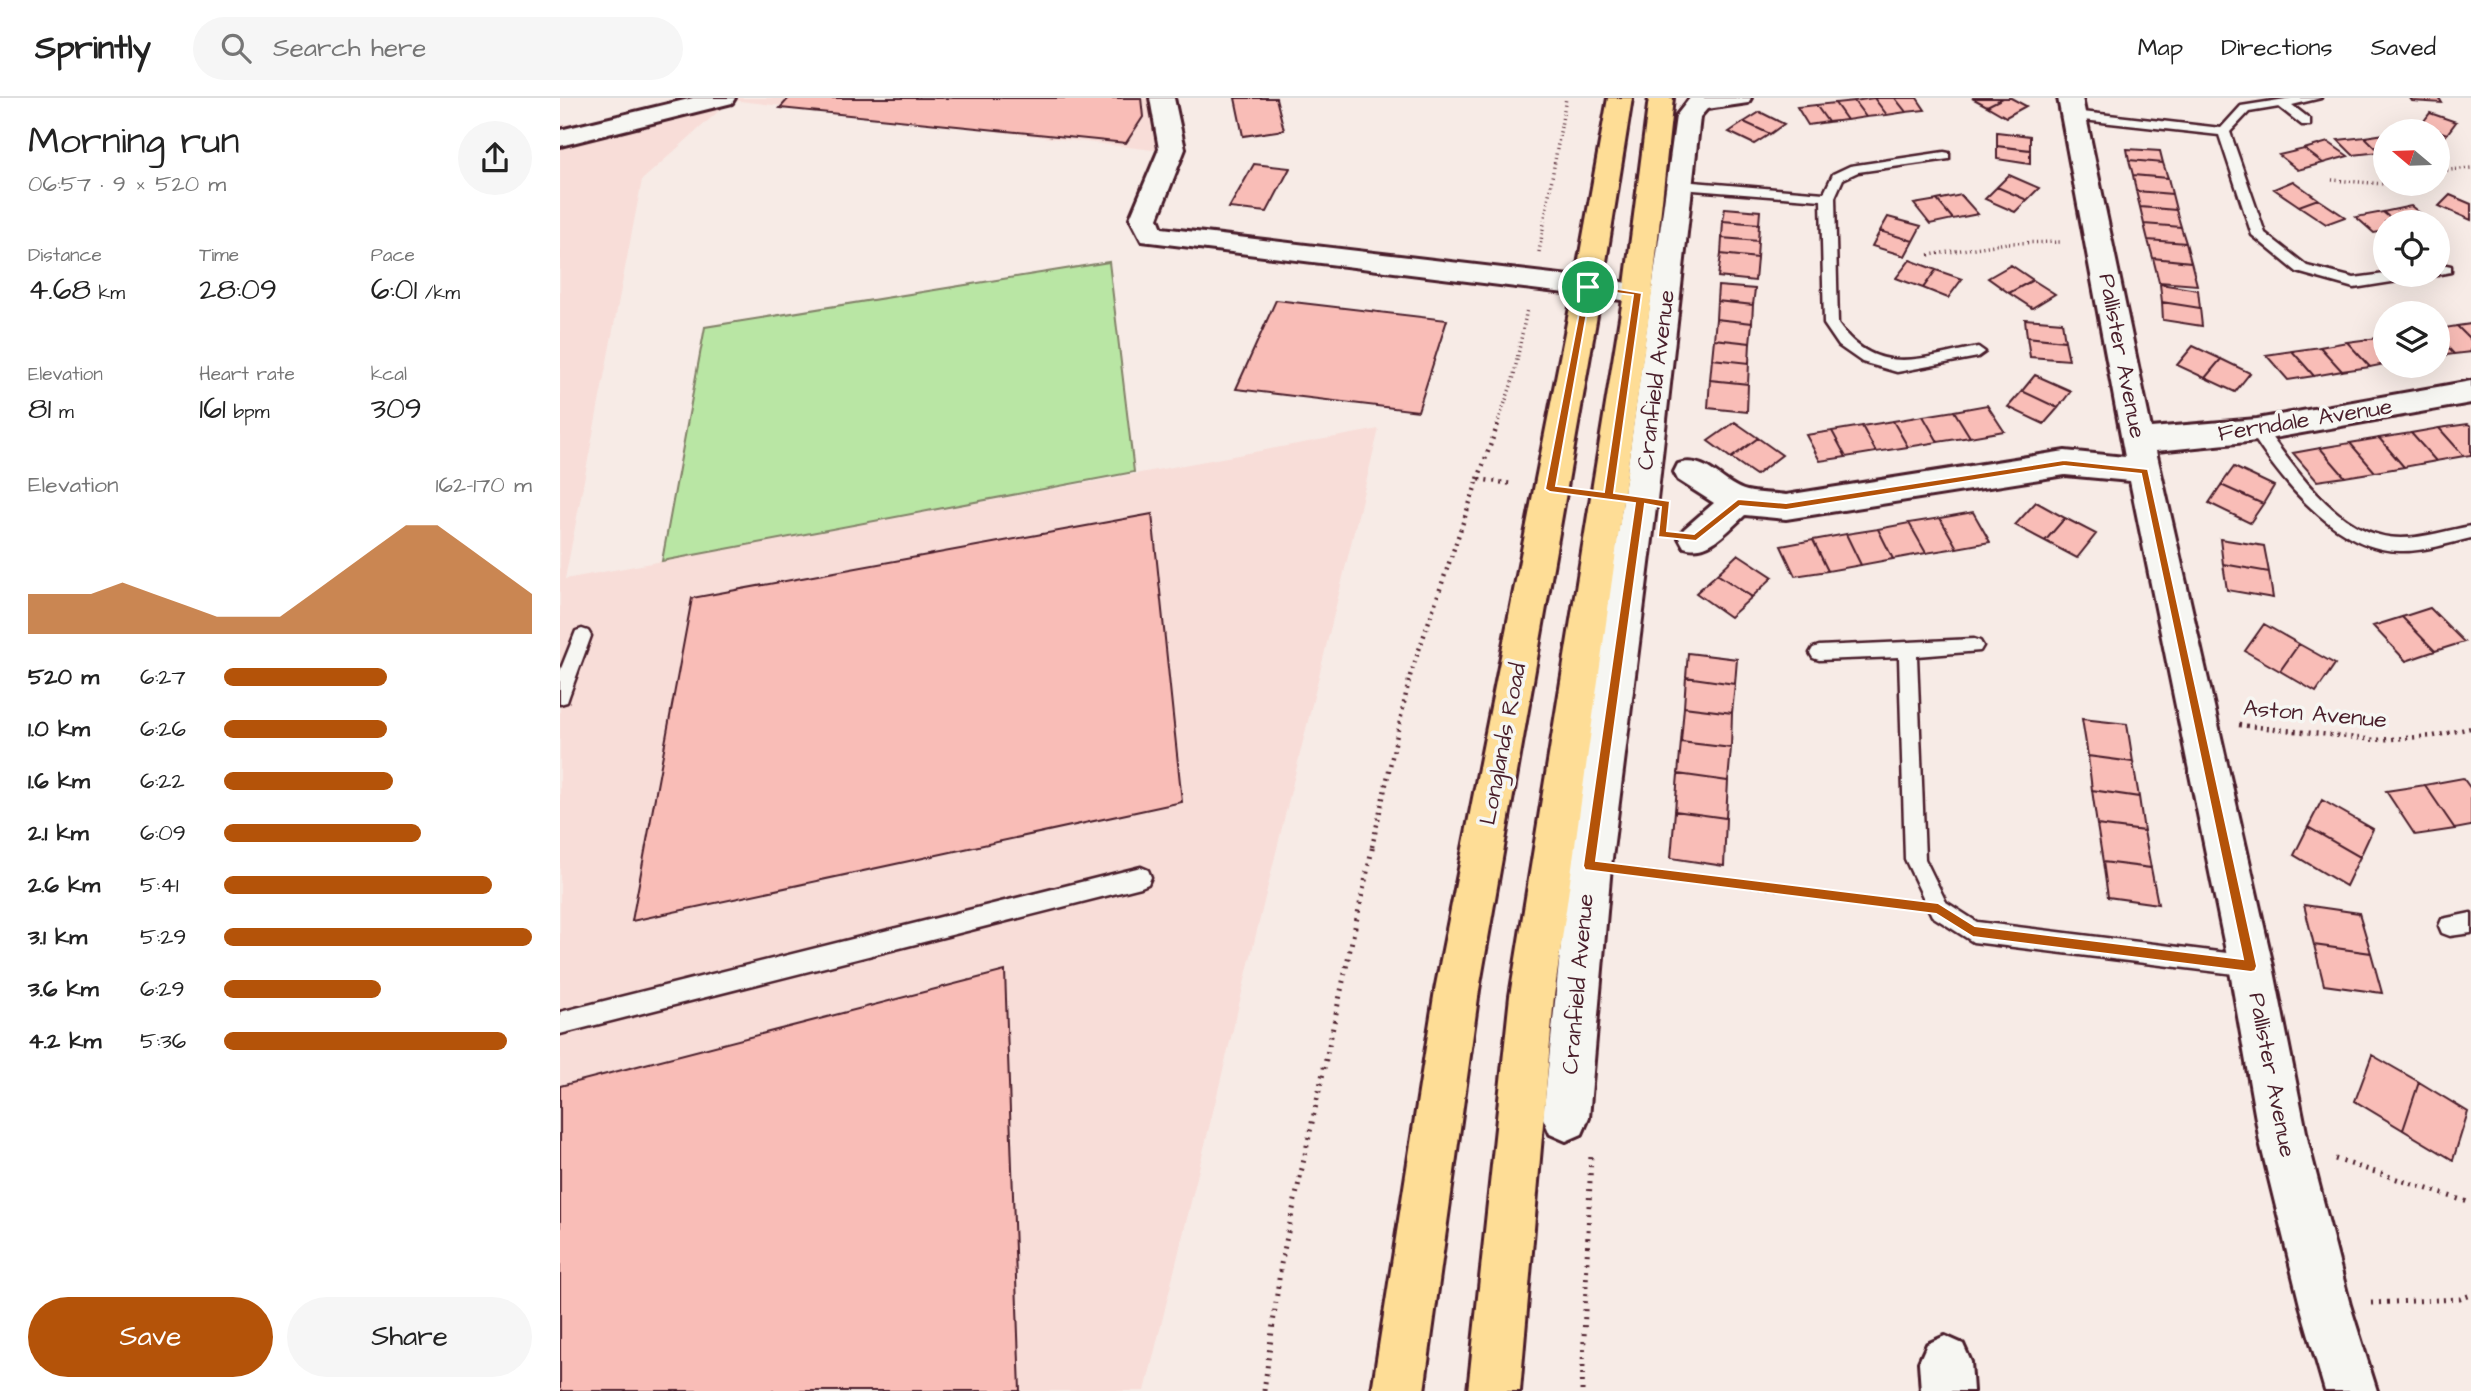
<!DOCTYPE html>
<html lang="en">
<head>
<meta charset="utf-8">
<style>
	:root { --surface:#fff; --page:#f6f6f6; --text:#222; --muted:#767676; --line:#e0e0e0; --accent:#b45309 }
	body { margin:0; font-family:"Architects Daughter",sans-serif; background:var(--page); color:var(--text); height:100vh; display:flex; flex-direction:column; font-size:26px; white-space:nowrap }
	* { box-sizing:border-box; margin:0 }
	p { font-size:23px; color:var(--muted) }
	.icon { flex:none; width:38px; height:38px; fill:none; stroke:currentColor; stroke-width:2; stroke-linecap:round; stroke-linejoin:round }
	.map { position:relative; flex:1; overflow:hidden }
	.drawer { display:flex; flex-direction:column; background:var(--surface); width:560px }
	.drawer>* { flex:none }
	.needle { width:46px; rotate:289deg }
	.controls { position:absolute; left:1813px; top:21px; display:grid; gap:14px }
	.controls a { display:grid; place-items:center; width:77px; height:77px; border-radius:50%; background:var(--surface); box-shadow:0 7px 28px #0002; font-size:35px }
	.pin { position:absolute; display:grid; place-items:center; width:60px; height:60px; color:#fff; margin:-30px; border:4px solid #fff; border-radius:50%; box-shadow:0 2px 7px #0007 }
	.round { display:grid; place-items:center; flex:none; width:74px; height:74px; border-radius:37px; background:var(--page) }
	.summary { display:flex; align-items:center; justify-content:space-between; height:119px; padding:0 28px }
	h1 { font-size:38px; font-weight:600; line-height:52px }
	.metrics { display:grid; grid-template-columns:repeat(3,1fr); gap:10px; height:119px; padding:7px 28px }
	.metrics div { display:grid; align-content:center }
	.metrics b { font-size:30px; font-weight:600 }
	.metrics small { font-size:19px; font-weight:400 }
	.metrics p { font-size:19px }
	.chart { height:196px; padding:14px 28px }
	.chart p { display:flex; justify-content:space-between }
	.chart svg { width:100%; height:126px; margin-top:7px; fill:var(--accent); opacity:.7 }
	.button { display:flex; gap:14px; margin-top:auto; padding:14px 28px }
	.button a { flex:1; height:80px; border-radius:42px; background:var(--accent); color:#fff; font-size:28px; font-weight:600; line-height:80px; text-align:center }
	.button a+a { background:var(--page); color:var(--text) }
	ul { padding:0 28px; list-style:none; font-size:23px }
	li { display:grid; grid-template-columns:112px 84px 1fr; align-items:center; height:52px }
	li i { height:18px; border-radius:9px; background:var(--accent) }
	header { display:flex; align-items:center; gap:42px; box-sizing:border-box; height:98px; padding:0 35px; background:var(--surface); border-bottom:2px solid var(--line) }
	header strong { font-size:33px }
	nav { display:flex; gap:38px; margin-inline-start:auto; font-size:24px }
	.search { width:490px; height:63px; background:var(--page); display:flex; align-items:center; gap:18px; box-sizing:border-box; padding:0 24px; border-radius:38px; color:var(--muted); font-size:26px }
	main { display:flex; flex:1; min-height:0 }
	.map>svg:first-child { display:block }
</style>
</head>
<body>
<header>
<strong>Sprintly</strong>
<div class="search"><svg class="icon" aria-label="search" viewBox="0 0 24 24"><circle cx="10" cy="10" r="6"/><path d="M15 15l6 6"/></svg>Search here</div>
<nav><a>Map</a><a>Directions</a><a>Saved</a></nav>
</header>
<main>
<section class="drawer">
<div class="summary"><div><h1>Morning run</h1><p>06:57 · 9 × 520 m</p></div><a class="round"><svg class="icon" aria-label="share" viewBox="0 0 24 24"><path d="M12 15V3M7 8l5-5 5 5M5 13v7h14v-7"/></svg></a></div>
<div class="metrics">
<div><p>Distance</p><b>4.68<small> km</small></b></div>
<div><p>Time</p><b>28:09</b></div>
<div><p>Pace</p><b>6:01<small> /km</small></b></div>
</div>
<div class="metrics">
<div><p>Elevation</p><b>81<small> m</small></b></div>
<div><p>Heart rate</p><b>161<small> bpm</small></b></div>
<div><p>kcal</p><b>309</b></div>
</div>
<div class="chart"><p><span>Elevation</span>162–170 m</p>
<svg viewBox="0 0 160 44" preserveAspectRatio="none"><path d="M0 44V30L10 30L20 30L30 26L40 30L50 34L60 38L70 38L80 38L90 30L100 22L110 14L120 6L130 6L140 14L150 22L160 30V44z"/></svg>
</div>
<ul>
<li><b>520 m</b>6:27<i style="width:53%"></i></li>
<li><b>1.0 km</b>6:26<i style="width:53%"></i></li>
<li><b>1.6 km</b>6:22<i style="width:55%"></i></li>
<li><b>2.1 km</b>6:09<i style="width:64%"></i></li>
<li><b>2.6 km</b>5:41<i style="width:87%"></i></li>
<li><b>3.1 km</b>5:29<i style="width:100%"></i></li>
<li><b>3.6 km</b>6:29<i style="width:51%"></i></li>
<li><b>4.2 km</b>5:36<i style="width:92%"></i></li>
</ul>
<div class="button"><a>Save</a><a>Share</a></div>
</section>
<div class="map">
<svg width="1911" height="1293" viewBox="0 0 1911 1293">
	<rect width="100%" height="100%" fill="#f7ebe6"/>
	<filter id="ink" filterUnits="userSpaceOnUse"><feTurbulence type="fractalNoise" baseFrequency=".0143" numOctaves="2"/><feDisplacementMap in="SourceGraphic" scale="14" xChannelSelector="R" yChannelSelector="G"/><feConvolveMatrix kernelMatrix="1 2 1 2 8 2 1 2 1" color-interpolation-filters="sRGB"/></filter>
	<g filter="url(#ink)">
		<path fill="#f8ddd8" d="M148 0H604L610 54 171 2 82 82 5 481 819 331 585 1293H0V27L167 3Z"/>
		<path fill="#b9e6a4" stroke="#828268" stroke-width="2" d="M549 164 574 374 102 463 145 229Z"/>
		<path fill="#f9bdb7" stroke="#4a1f2b" stroke-width="2" d="M229 0H581L583 19 566 45 220 10Z
			M675 0H716L724 32 683 38Z
			M1314 0H1335L1346 14 1327 17Z
			M1314 0 1327 17 1306 19 1294 3Z
			M1335 0H1357L1365 12 1346 14Z
			M1412 0H1443L1427 8Z
			M1443 0H1451L1466 8 1446 19 1427 8Z
			M1850 0H1879L1882 5 1852 3Z
			M1294 3 1306 19 1287 22 1275 5Z
			M1275 5 1287 22 1268 24 1256 7Z
			M1256 7 1268 24 1248 27 1237 9Z
			M1200 14 1224 26 1210 36 1184 24Z
			M1870 15 1896 24 1887 36 1861 27Z
			M1184 24 1210 36 1194 46 1169 34Z
			M1861 27 1887 36 1878 48V33H1856Z
			M1437 34 1470 38V52L1437 48Z
			M1825 36V53L1820 54 1805 39Z
			M1805 39 1820 54 1793 57 1778 42Z
			M1768 44 1788 58 1763 65 1744 51Z
			M1437 48 1470 52V66L1437 61Z
			M1567 51 1600 53 1603 65 1569 62Z
			M1744 51 1763 65 1738 72 1719 57Z
			M1569 62 1603 65 1608 80 1573 77Z
			M694 66 730 70 707 114 669 110Z
			M1449 77 1479 90 1467 102 1437 89Z
			M1573 77 1608 80 1612 96 1576 93Z
			M1733 83 1758 101 1739 108 1714 91Z
			M1437 89 1467 102 1455 114 1425 101Z
			M1576 93 1612 96 1616 112 1580 109Z
			M1401 97 1418 116 1393 121 1377 102Z
			M1890 97 1911 106V122L1879 108Z
			M1758 101 1785 119 1766 126 1739 108Z
			M1377 102 1393 121 1370 126 1354 106Z
			M1851 108 1871 124H1835L1823 114Z
			M1580 109 1616 112 1621 129 1584 126Z
			M1165 110 1200 113 1199 126 1163 123Z
			M1823 114 1835 124H1825V133L1814 135 1796 119Z
			M1328 119 1361 128 1353 143 1320 133Z
			M1163 123 1199 126 1198 143 1162 140Z
			M1584 126 1621 129 1626 145 1588 142Z
			M1320 133 1353 143 1345 158 1312 148Z
			M1162 140 1198 143 1197 160 1161 156Z
			M1588 142 1626 145 1631 164 1593 160Z
			M1161 156 1197 160 1195 183 1158 179Z
			M1593 160 1631 164 1637 187 1599 184Z
			M1350 162 1376 172 1363 190 1336 180Z
			M1451 167 1473 182 1449 195 1428 180Z
			M1376 172 1402 181 1388 200 1363 190Z
			M1473 182 1495 196 1472 210 1449 195Z
			M1600 186 1638 192 1640 210 1602 204Z
			M1158 188 1195 191 1193 207 1157 203Z
			M716 202 887 222 858 313 676 291Z
			M1157 203 1193 207 1192 225 1156 221Z
			M1602 204 1640 210 1642 228 1603 222Z
			M1156 221 1192 225 1190 245 1154 241Z
			M1465 221 1502 224 1505 243 1467 239Z
			M1911 226V242L1897 228Z
			M1897 228 1911 242V254L1894 256 1878 239V231Z
			M1467 239 1505 243 1509 262 1470 259Z
			M1878 239 1894 256 1878 258Z
			M1817 240 1825 249V266L1810 269 1787 244Z
			M1154 241 1190 245 1189 265 1152 261Z
			M1787 244 1810 269 1782 273 1760 249Z
			M1633 248 1661 261 1645 280 1617 267Z
			M1760 249 1782 273 1754 278 1732 253Z
			M1732 253 1754 278 1728 282 1706 257Z
			M1152 261 1189 265 1188 286 1150 282Z
			M1661 261 1690 275 1675 294 1645 280Z
			M1475 277 1511 293 1498 310 1462 293Z
			M1150 282 1188 286 1187 314 1148 310Z
			M1462 293 1498 310 1484 326 1448 309Z
			M1427 307 1444 333 1410 339 1394 313Z
			M1394 313 1410 339 1378 344 1363 318Z
			M1363 318 1378 344 1348 349 1333 323Z
			M1333 323 1348 349 1316 354 1302 328Z
			M1175 324 1198 340 1171 360 1148 343Z
			M1908 326 1911 328V357L1904 358 1879 330Z
			M1302 328 1316 354 1286 359 1272 333Z
			M1879 330 1904 358 1876 363 1851 335Z
			M1272 333 1286 359 1260 363 1246 337Z
			M1851 335 1876 363 1844 369 1819 340Z
			M1198 340 1222 357 1196 377 1171 360Z
			M1819 340 1844 369 1815 374 1790 345Z
			M1790 345 1815 374 1785 379 1760 350Z
			M1760 350 1785 379 1757 383 1733 355Z
			M1674 369 1714 388 1703 406 1661 387Z
			M1661 387 1703 406 1690 425 1649 405Z
			M1476 404 1505 420 1485 443 1455 427Z
			M1413 414 1430 444 1397 450 1380 420Z
			M592 416 622 704 72 823 132 500Z
			M1380 420 1397 450 1366 455 1349 425Z
			M1505 420 1536 436 1517 460 1485 443Z
			M1349 425 1366 455 1333 461 1318 431Z
			M1318 431 1333 461 1301 467 1286 436Z
			M1286 436 1301 467 1268 473 1253 442Z
			M1660 441 1704 448 1709 474 1663 466Z
			M1253 442 1268 473 1235 478 1221 448Z
			M1178 456 1213 479 1192 499 1157 476Z
			M1663 466 1709 474 1713 500 1667 492Z
			M1157 476 1192 499 1170 519 1136 495Z
			M1870 510 1904 544 1875 553 1842 519Z
			M1842 519 1875 553 1846 563 1813 528Z
			M1704 526 1739 546 1720 573 1685 553Z
			M1739 546 1775 566 1756 594 1720 573Z
			M1128 555 1177 561 1175 586 1126 579Z
			M1126 579 1175 586 1172 615 1124 609Z
			M1124 609 1172 615 1171 650 1121 644Z
			M1522 621 1567 626 1573 664 1528 658Z
			M1121 644 1171 650 1168 683 1118 676Z
			M1528 658 1573 664 1579 699 1532 692Z
			M1118 676 1168 683 1166 720 1115 713Z
			M1903 680 1911 691V728L1895 731 1865 687Z
			M1865 687 1895 731 1855 737 1826 693Z
			M1532 692 1579 699 1584 733 1537 727Z
			M1762 702 1813 731 1800 759 1748 729Z
			M1115 713 1166 720 1164 768 1111 760Z
			M1537 727 1584 733 1591 770 1543 764Z
			M1748 729 1800 759 1786 788 1734 757Z
			M1543 764 1591 770 1598 806 1548 799Z
			M1744 807 1799 815 1811 855 1754 847Z
			M1754 847 1811 855 1822 895 1764 887Z
			M445 873 460 1293H0V988Z
			M1812 957 1859 984 1843 1032 1795 1003Z
			M1859 984 1908 1014 1893 1062 1843 1032Z"/>
		<g fill="none" stroke-linecap="round" stroke-linejoin="round">
			<g stroke="#4a1f2b" stroke-width="5">
				<path id="service" d="M1732 0H1761L1732 7 1750 21V27H1742L1719 9 1689 14 1670 34 1705 135 1747 168 1794 180 1825 176 1859 177 1857 180 1794 190 1737 174 1692 137 1659 37 1514 21 1508 17 1514 13 1661 30 1681 8Z
					M1384 54 1389 55V61L1298 74 1283 81 1275 99 1278 226C1317 281 1363 259 1418 249L1425 254 1418 259 1337 274 1302 264 1279 248 1264 226 1261 102 1121 91 1114 87 1121 83 1264 95 1273 76 1290 68Z
					M1886 167 1891 168V174L1875 177H1878V169Z
					M1697 326 1703 328C1737 372 1779 440 1841 440 1865 440 1888 432 1911 428V440C1889 445 1866 453 1843 453 1778 455 1720 382 1689 332Z
					M22 531 28 533 31 538 9 598 7 604 0 606V573L16 533Z
					M1414 541 1420 543 1423 548 1420 553 1357 558 1365 761 1386 804 1417 824 1691 858 1699 861 1702 868 1699 875 1691 878 1413 844 1372 818 1345 761 1339 559 1259 562 1253 560 1250 555 1253 550 1259 548Z
					M581 769 588 772 591 779 588 786 581 789 0 936V914Z
					M1911 815V835L1890 838 1882 835 1879 828 1882 821Z"/>
			</g>
			<g stroke="#4a1f2b" stroke-width="6">
				<path id="minor" d="M133 0H175L172 5 0 48V32Z
					M1130 0H1191L1188 5 1147 11 1140 19 1097 402 1051 768 1029 1020 1022 1036 1006 1043 990 1036 983 1020 1009 768 1063 402 1116 18Z
					M1498 0H1522L1591 330 1697 321 1911 283V305L1697 343 1596 353 1713 868 1748 1044 1790 1207 1817 1293H1765L1740 1207 1700 1044 1669 868 1570 383 1505 377 1226 421 1185 417C1167 433 1149 457 1124 449L1119 440 1124 431 1154 405 1118 382 1114 374 1118 366C1147 357 1162 387 1187 393 1200 396 1213 395 1226 397L1505 353 1565 359Z
					M1385 1238 1403 1246 1411 1264 1413 1293H1361L1359 1264 1367 1246Z"/>
			</g>
			<g stroke="#4a1f2b" stroke-width="6">
				<path id="tertiary" d="M590 0H614L625 51 598 120 602 130 1078 186 1088 189 1092 195 1088 201 1078 204 582 143 570 120 599 51Z"/>
			</g>
			<g stroke="#4a1f2b" stroke-width="6">
				<path id="primary" d="M1048 0H1072L1042 189 919 892 864 1293H812L875 892 1014 189Z
					M1089 0H1113L1092 195 994 898 960 1293H908L950 898 1064 195Z"/>
			</g>
			<path stroke="#4a1f2b" stroke-width="3.5" stroke-dasharray="1 3.5" stroke-linecap="butt" d="M1878 73 1911 70
				M1772 82 1825 86
				M979 154 1006 0
				M1369 157 1447 145 1503 144
				M937 327 953 282 967 211"/>
			<path stroke="#4a1f2b" stroke-width="4.5" stroke-dasharray="2 5" stroke-linecap="butt" d="M918 381 938 326
				M1679 627 1816 642 1874 638 1911 630
				M812 749 850 578 918 381 952 386"/>
			<path stroke="#4a1f2b" stroke-width="5" stroke-dasharray="2 6" stroke-linecap="butt" d="M1072 773 1341 806
				M1775 1061 1911 1105
				M1811 1205 1900 1201 1911 1197
				M704 1293 721 1166 813 747
				M1022 1293 1031 1056"/>
			<use href="#service" fill="#f6f6f2" fill-rule="evenodd"/>
			<use href="#minor" fill="#f6f6f2" fill-rule="evenodd"/>
			<use href="#tertiary" fill="#f6f6f2" fill-rule="evenodd"/>
			<use href="#primary" fill="#fedd96" fill-rule="evenodd"/>
		</g>
	</g>
	<path fill="#b45309" stroke="#fff" stroke-width="2" fill-rule="evenodd" d="M1028 186 1082 195 1054 395 1110 403 1107 433 1134 436 1178 401 1226 405 1504 362 1588 371 1697 868 1695 873 1691 874 1413 839 1376 816 1025 772 1023 768 1075 405 990 394 985 391 1024 189ZM1031 192 1073 197 1044 394 996 388ZM1504 368 1581 376 1683 861 1415 828 1378 805 1036 763 1085 406 1101 409 1098 439 1136 443 1180 408 1226 412Z"/>
	<g text-anchor="middle" dominant-baseline="central" stroke-width="7" stroke-linejoin="round" paint-order="stroke">
		<g font-size="23" fill="#4a1f2b" stroke="#f6f6f2">
			<text transform="translate(1562 258) rotate(79)">Pallister Avenue</text>
			<text transform="translate(1096 282) rotate(-83)">Cranfield Avenue</text>
			<text transform="translate(1745 322) rotate(-9)">Ferndale Avenue</text>
			<text transform="translate(1755 616) rotate(5)">Aston Avenue</text>
			<text transform="translate(943 646) rotate(-79)">Longlands Road</text>
			<text transform="translate(1018 886) rotate(-85)">Cranfield Avenue</text>
			<text transform="translate(1712 977) rotate(79)">Pallister Avenue</text>
		</g>
	</g>
</svg>
<div class="controls">
<a><svg class="needle" viewBox="-14 -14 28 28"><path d="M0-13l5 13h-10z" fill="#e53935"/><path d="M0 13l5-13h-10z" fill="#767676"/></svg></a>
<a><svg class="icon" aria-label="locate" viewBox="0 0 24 24"><circle cx="12" cy="12" r="6"/><path d="M12 2v4M12 18v4M2 12h4M18 12h4"/></svg></a>
<a><svg class="icon" aria-label="layers" viewBox="0 0 24 24"><path d="M12 4l9 5-9 5-9-5zM3 14l9 5 9-5"/></svg></a>
</div>
<div class="pin" style="left:1028px;top:189px;background:#1e9e55"><svg class="icon" aria-label="arrive" viewBox="0 0 24 24"><path d="M6 21V4h12l-3 4 3 4H6"/></svg></div>
</div>
</main>
</body>
</html>
